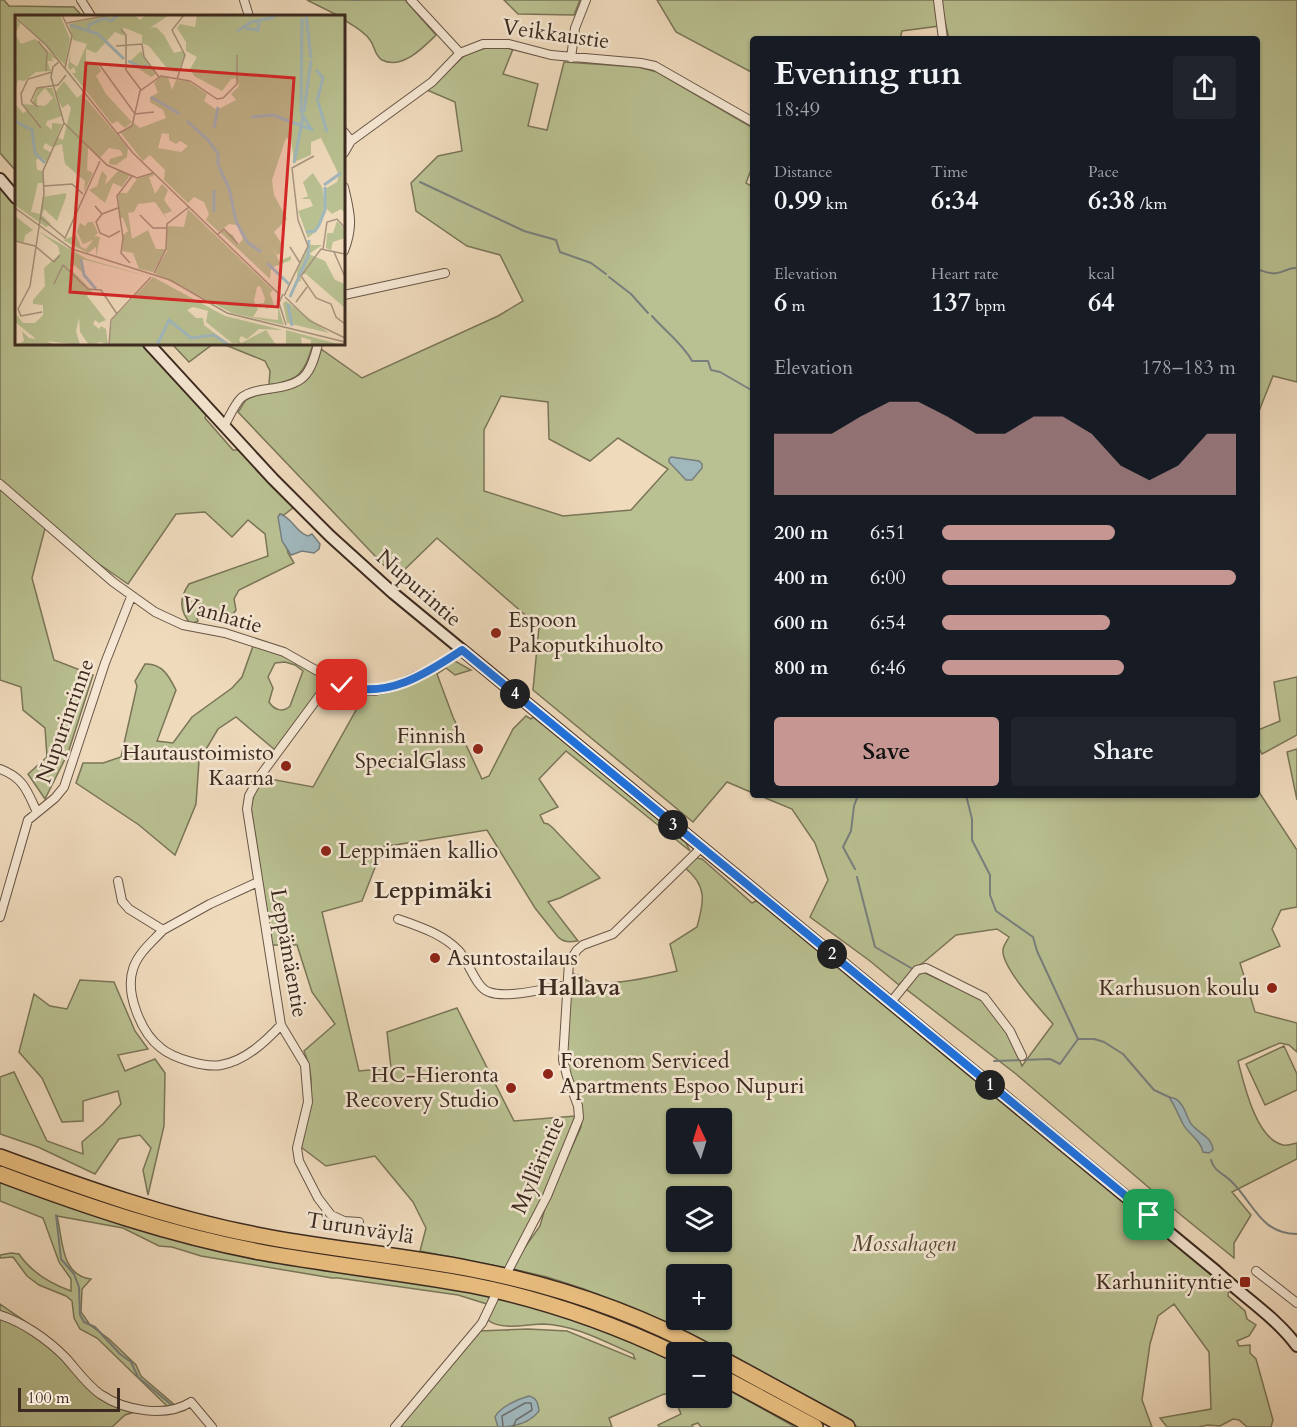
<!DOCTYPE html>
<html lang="en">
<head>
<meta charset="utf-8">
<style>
	:root { --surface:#171b24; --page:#20242c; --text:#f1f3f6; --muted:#9ea1a6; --accent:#c59692 }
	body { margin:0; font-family:Cardo,serif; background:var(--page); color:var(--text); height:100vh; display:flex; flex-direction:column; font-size:22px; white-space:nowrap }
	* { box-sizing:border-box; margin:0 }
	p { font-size:20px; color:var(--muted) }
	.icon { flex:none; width:33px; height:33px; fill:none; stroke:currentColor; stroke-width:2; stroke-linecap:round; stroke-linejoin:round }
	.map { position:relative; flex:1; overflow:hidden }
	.panel { position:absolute; left:750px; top:36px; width:510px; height:762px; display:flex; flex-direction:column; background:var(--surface); border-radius:6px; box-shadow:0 2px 4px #0004 }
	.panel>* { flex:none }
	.needle { width:39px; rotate:356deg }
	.fabs { position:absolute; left:666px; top:1108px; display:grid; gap:12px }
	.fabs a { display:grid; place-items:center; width:66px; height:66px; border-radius:6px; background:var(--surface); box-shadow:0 2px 4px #0004; font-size:30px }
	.scale { position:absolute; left:18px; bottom:15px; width:102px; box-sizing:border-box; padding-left:6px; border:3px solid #3c2a20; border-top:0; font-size:16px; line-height:21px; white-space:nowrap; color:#3c2a20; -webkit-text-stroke:4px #f5e7d3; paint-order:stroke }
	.pin { position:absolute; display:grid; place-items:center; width:51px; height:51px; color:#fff; margin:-26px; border-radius:12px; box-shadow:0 3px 9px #0006 }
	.km { position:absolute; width:30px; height:30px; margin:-15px; border-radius:50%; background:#222; color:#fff; font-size:16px; line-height:30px; text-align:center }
	.round { display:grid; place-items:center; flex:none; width:63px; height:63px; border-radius:6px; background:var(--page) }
	.summary { display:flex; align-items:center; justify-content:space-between; height:102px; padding:0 24px }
	h1 { font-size:33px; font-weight:600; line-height:45px }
	.stats { display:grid; grid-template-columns:repeat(3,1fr); gap:9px; height:102px; padding:6px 24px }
	.stats div { display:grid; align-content:center }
	.stats b { font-size:26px; font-weight:600 }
	.stats small { font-size:16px; font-weight:400 }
	.stats p { font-size:16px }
	.chart { height:168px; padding:12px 24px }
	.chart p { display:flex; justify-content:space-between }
	.chart svg { width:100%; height:108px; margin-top:6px; fill:var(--accent); opacity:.7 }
	.button { display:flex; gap:12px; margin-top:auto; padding:12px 24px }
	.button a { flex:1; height:69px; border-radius:6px; background:var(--accent); color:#111; font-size:24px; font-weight:600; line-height:69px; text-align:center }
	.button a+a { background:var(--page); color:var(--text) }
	ul { padding:0 24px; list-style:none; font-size:20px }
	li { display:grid; grid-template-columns:96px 72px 1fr; align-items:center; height:45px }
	li i { height:15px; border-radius:8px; background:var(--accent) }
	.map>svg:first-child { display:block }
</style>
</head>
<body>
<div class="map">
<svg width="1297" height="1427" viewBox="0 0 1297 1427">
	<rect width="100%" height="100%" fill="#efdabc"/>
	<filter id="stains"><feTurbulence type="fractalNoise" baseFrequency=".00333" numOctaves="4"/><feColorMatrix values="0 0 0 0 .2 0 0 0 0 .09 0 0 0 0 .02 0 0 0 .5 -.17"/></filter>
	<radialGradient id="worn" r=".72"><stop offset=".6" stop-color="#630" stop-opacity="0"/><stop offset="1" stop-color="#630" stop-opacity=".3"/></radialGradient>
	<path fill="#b9c091" stroke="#7a7558" stroke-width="1.5" fill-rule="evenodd" d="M0 0H4L9 6 74 7 82 16H16V171L0 153Z
		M307 0H405L436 35C424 47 402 70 382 60 374 55 375 46 370 40 364 31 352 25 344 20V16H339Z
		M504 0H580L574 15 518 14Z
		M657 0H936L939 26 902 31 900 39H753V73L676 32Z
		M940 0H1297V382L1273 376 1257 416V39H949Z
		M491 46 513 49 503 74 538 84 528 126 547 130 564 62 638 67 657 72 753 128V165L746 183 753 187V793L727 782 693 822 533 690 539 627 437 538 396 578 238 412C241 409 243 403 246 400 252 396 262 394 269 393 302 387 313 383 321 349L362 378 498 316 523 301 500 255 467 246 416 211 411 183 438 156 462 151 455 102 427 90 465 55ZM501 396 548 402 549 439 590 461 618 438 668 469 631 510 563 516 484 491V430Z
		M0 186 16 202V344H144L206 415 205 418 233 450H238L294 507 284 515 280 514 288 553 294 563 239 590 234 599 236 610 231 617 201 614 197 618 198 621 191 624C179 611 179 598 189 584L268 556 265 534 248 520 232 537 205 512 176 514 128 584 86 555 47 521 32 578 54 660 93 675 68 753 45 799 28 774 47 757 45 728 23 710 21 687 0 680Z
		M172 344H213L189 362Z
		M223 344H313C304 374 300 380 269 385L270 371 265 361Z
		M253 646C278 654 307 661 325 680V684L275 750 236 717 218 729 199 761 196 804 175 855 139 825 76 783 83 763H103L121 757 137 686 135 681 145 664C162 663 169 676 176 690L157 741 173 743 192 717 232 688 242 677ZM285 662 295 665 303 671 290 706C283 713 274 710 269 702L273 688 268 677 275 663Z
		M453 660 471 670 455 675 446 668 437 674 453 717 482 779 489 776 513 729 526 716 531 719 533 717 608 777 686 843 690 851 566 751 539 779 558 807 540 815 544 823 548 824 553 828 600 878 560 898 548 902 578 941C570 942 564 943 558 937L535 908 487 830 383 847 362 901 322 912 359 1071 391 1068 387 1032 457 1008 514 1121 575 1116 574 1127 543 1198 506 1268 420 1251 426 1228 413 1202 375 1156 326 1166 301 1147C309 1114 318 1083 304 1051L335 1024 312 992 297 945H272L251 808 254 793 265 778 313 787 364 696C397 692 426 677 453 660Z
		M1297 677V735L1262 754 1257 745 1258 730 1280 721 1274 682Z
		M1297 749V800L1287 752Z
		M1257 789 1297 850V907L1281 910 1272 929 1280 946 1240 963 1255 1012 1297 1023V1052L1289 1045 1280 1043 1238 1061C1244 1084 1256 1139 1283 1145 1287 1146 1293 1144 1297 1143V1159L1232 1192 1251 1215 1234 1243V1258L1181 1215 1016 1074 906 989 914 977 923 972 983 1000 1009 1034 1022 1066 1053 1024C1041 1010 1001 967 1003 950 1003 946 1007 941 1009 937L997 929 956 935 924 962 915 968 899 985 870 961 810 917 828 880 815 843 792 809 758 795H1257Z
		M696 858 702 859 752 903 758 900 1229 1288 1228 1296 1245 1311 1247 1319 1256 1325 1249 1336 1237 1341 1239 1346 1250 1345V1353L1256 1359 1273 1420 1271 1427H1247L1239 1420 1233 1419 1220 1426 1208 1425 1198 1427H1167L1160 1418 1211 1409 1209 1352 1174 1304 1158 1316 1150 1344 1142 1400 1152 1427H858L684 1331 584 1289 547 1277 513 1269 518 1257 540 1226 546 1205 581 1127 582 1116 566 1060 569 973C580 972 585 983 595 983 622 984 650 977 677 971L670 944 697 927C704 902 708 886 684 867ZM676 1119H722V1164H676ZM676 1197H722V1242H676ZM676 1275H722V1320H676Z
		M80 980 114 982 135 1031 148 1049 118 1055 125 1071 155 1059 165 1073 164 1126 148 1195 143 1170 151 1148 140 1135 119 1139 95 1174 38 1147 0 1134V1077L14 1072 47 1141 83 1154 82 1142 103 1124 121 1104 118 1091 83 1101V1121L62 1122 42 1078 19 1052 34 994 50 1006 67 1009Z
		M1284 1046 1297 1074V1090L1265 1105 1246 1064Z
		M0 1181 32 1193 383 1275 492 1296 487 1304 458 1295 338 1278H332L201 1256 172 1247 159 1246 123 1228 57 1216C63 1239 60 1275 91 1279L82 1289 81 1312 90 1325 109 1339 136 1365 141 1376 177 1407 170 1409 97 1338 80 1329 74 1318 72 1301 66 1296 39 1285 27 1276 13 1257 0 1258V1255L11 1253 19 1254C32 1273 51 1284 71 1291V1279L59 1262 43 1218 0 1201Z
		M497 1297C559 1312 619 1335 676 1362V1398H722V1386L795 1427H701L698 1423 692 1425 693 1427H659L658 1425 681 1414C677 1405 675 1395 664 1394L609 1418 612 1427H397L479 1331 528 1329 567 1331 635 1359 633 1354C605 1342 575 1325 544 1324 528 1324 500 1331 488 1320Z
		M0 1304 45 1335 98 1390 138 1411 125 1415 112 1427H0Z"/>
	<path fill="#a0b7bc" stroke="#787f7e" stroke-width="1.5" d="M671 457 699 461 702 464V468L692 480H686L669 462V459Z
		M280 514C293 518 295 532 308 536L312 534 320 544 319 549 314 553 302 551 291 555 282 541 278 517Z
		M1169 1097C1174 1098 1178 1099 1181 1104 1186 1110 1187 1119 1192 1125 1200 1134 1212 1137 1213 1150L1209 1153 1203 1152C1201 1140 1188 1134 1183 1124 1178 1114 1175 1106 1169 1097Z
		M529 1396C537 1398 538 1403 539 1411 529 1424 513 1427 498 1427L495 1417C500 1407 518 1399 529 1396Z"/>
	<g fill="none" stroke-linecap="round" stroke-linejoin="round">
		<path stroke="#6e706e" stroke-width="1.5" d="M503 1427 502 1416 525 1403H531L532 1410 516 1420 513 1427"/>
		<path stroke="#787f7e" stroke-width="2" d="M353 0H358
			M420 182 524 231 556 240 560 252 591 263 606 274
			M1257 269C1263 271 1271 275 1277 273 1285 272 1289 267 1297 268
			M609 277 631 294 648 313
			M652 316C665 331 683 344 692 361H708L711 370 720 372 753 391
			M966 795 972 819V840L990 875V895L996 911 1033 937 1037 951 1078 1039
			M855 869 843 847 851 831 854 806 858 795
			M857 877 875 947 911 968
			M1078 1039H1094L1104 1042 1123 1054 1154 1090 1169 1097
			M994 1061 1050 1059 1060 1064 1078 1039
			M1211 1160C1215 1173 1224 1173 1232 1182 1254 1204 1261 1234 1297 1234
			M56 1215 61 1259 74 1274 79 1287 80 1315 84 1322 95 1327 120 1354 131 1362 138 1377 174 1407"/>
		<g stroke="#695647" stroke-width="10">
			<path id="street" d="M81 0 91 16
				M244 0 249 16
				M411 0 460 53
				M938 0 943 39
				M571 58 575 28 586 0
				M344 132 351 141
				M344 153 351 141 432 82 460 53 483 44H509L551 55 641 63 655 66 753 122
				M344 187C350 213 354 225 344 251
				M344 295 445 273
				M224 426C229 418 234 405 241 398 248 392 259 390 268 389 303 385 310 377 318 344
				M0 484 113 582 155 612 183 625 225 633 284 652 342 685 364 691H375L392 687 434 668 462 650
				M331 680 260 776 249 796 247 809 281 1025 305 1065 308 1102 297 1148 299 1161 318 1198 331 1215 344 1221 359 1222
				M0 769C24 778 27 791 37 812
				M118 881 122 901 129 909 163 930 210 904 258 882
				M0 917 28 820 55 798 64 787 105 663 131 597
				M398 919C420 927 443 934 459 951 469 962 476 988 489 992 508 999 547 988 567 985
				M163 930C152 942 138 953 133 969 125 993 141 1033 161 1048 173 1058 205 1068 221 1065 245 1061 265 1042 281 1025
				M891 1002 917 970 926 968 984 997 1010 1031 1022 1056
				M509 1269 547 1196 579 1118 578 1106 567 1076 563 1060 569 962 577 950 583 945 613 934 701 848
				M1256 1271 1297 1303
				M0 1315C23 1322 48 1340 65 1357 76 1369 86 1384 100 1394 125 1411 166 1418 191 1402L212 1427
				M395 1427 482 1323 494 1298"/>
		</g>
		<g stroke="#3c2a20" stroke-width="14">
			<path id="secondary" d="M0 179 16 198
				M149 344 273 479 330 536 393 593 1216 1271C1242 1296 1276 1317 1297 1346"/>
		</g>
		<g stroke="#3c2a20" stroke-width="18">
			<path id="highway" d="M0 1157C84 1188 168 1218 256 1235 327 1249 400 1255 471 1269 555 1285 635 1312 710 1353
				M0 1174C85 1206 171 1235 260 1252 330 1265 401 1272 471 1285 542 1299 611 1323 676 1354
				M722 1359 847 1427
				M722 1377 815 1427"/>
		</g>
		<use href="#street" stroke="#f5e7d3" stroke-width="8"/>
		<use href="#secondary" stroke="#f5e7d3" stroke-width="10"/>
		<use href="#highway" stroke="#e8bd7e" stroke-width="15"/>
	</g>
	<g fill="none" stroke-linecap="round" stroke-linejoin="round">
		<g stroke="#fff" stroke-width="12">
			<path id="route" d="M342 685C386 700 426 674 462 650L1149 1215"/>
		</g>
		<use href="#route" stroke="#1a73e8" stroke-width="8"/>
	</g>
	<g fill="#8f2418" stroke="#f5e7d3" stroke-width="2">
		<circle cx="496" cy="633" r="6"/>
		<circle cx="478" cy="749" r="6"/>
		<circle cx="286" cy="766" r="6"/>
		<circle cx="326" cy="851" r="6"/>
		<circle cx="435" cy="958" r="6"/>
		<circle cx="1272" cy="988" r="6"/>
		<circle cx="548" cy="1074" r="6"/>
		<circle cx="511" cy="1088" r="6"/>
		<rect x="1239" y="1276" width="12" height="12" rx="3"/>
	</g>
	<g text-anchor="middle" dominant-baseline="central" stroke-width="5" stroke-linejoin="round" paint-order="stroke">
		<g font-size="22" fill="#3c2a20" stroke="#f5e7d3">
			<text transform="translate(556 34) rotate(8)">Veikkaustie</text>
			<text transform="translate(419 588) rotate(41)">Nupurintie</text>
			<text transform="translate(222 615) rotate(16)">Vanhatie</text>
			<text transform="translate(65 721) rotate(-70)">Nupurinrinne</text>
			<text transform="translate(289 953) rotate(80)">Leppämäentie</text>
			<text transform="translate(538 1165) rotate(-67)">Myllärintie</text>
			<text transform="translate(360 1228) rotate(9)">Turunväylä</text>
		</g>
		<g font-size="22" fill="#3c2a20" stroke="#f5e7d3" text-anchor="end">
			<text x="508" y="620" text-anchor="start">Espoon<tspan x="508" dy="25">Pakoputkihuolto</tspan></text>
			<text x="466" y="736">Finnish<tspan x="466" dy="25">SpecialGlass</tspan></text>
			<text x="274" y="753">Hautaustoimisto<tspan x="274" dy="25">Kaarna</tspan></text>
			<text x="338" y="851" text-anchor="start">Leppimäen kallio</text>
			<text x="447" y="958" text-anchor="start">Asuntostailaus</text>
			<text x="1260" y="988">Karhusuon koulu</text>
			<text x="560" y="1061" text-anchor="start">Forenom Serviced<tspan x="560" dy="25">Apartments Espoo Nupuri</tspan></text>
			<text x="499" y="1075">HC-Hieronta<tspan x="499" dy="25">Recovery Studio</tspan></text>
			<text x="1233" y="1282">Karhuniityntie</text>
		</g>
		<g font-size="22" font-style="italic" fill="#554837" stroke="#f5e7d3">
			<text x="904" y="1244">Mossahagen</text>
		</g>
		<g font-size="24" font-weight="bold" fill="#3c2a20" stroke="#f5e7d3">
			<text x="433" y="890">Leppimäki</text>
			<text x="579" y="987">Hallava</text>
		</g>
	</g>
	<g transform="translate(15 15)">
		<rect width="330" height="330" fill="#efdabc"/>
		<path d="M0 0H45L55 24 50 50ZM97 0H120L125 5 131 0H154L135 13 141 12 149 20 159 38 167 36 170 39 163 57 154 56 134 31 127 28V20L110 13 106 14 110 21 100 17 81 38 71 34V47L83 50 86 56 81 61 91 79 117 107 110 113 102 106 97 109 57 58H61L59 52 55 55 53 52 56 36 55 47 62 52 72 29 58 25 54 9ZM182 0H330V198L326 194 317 199 310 192V174L322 167 324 160 306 123 296 127V140L279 147 276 125 271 123 257 165 259 180 272 204 259 217 270 234 266 230 268 237 262 240 258 233 264 246 276 241V245L256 253 255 264 205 217 208 215 218 220 223 230 228 224 222 210 214 209 204 217 191 205 194 199 189 187 179 182 173 188 149 165 150 155 135 140 128 146 105 117 119 108 125 113 151 103 148 95 135 87V82L143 78 139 68 145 62H153L157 75 161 65 173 66 192 79 189 86 202 95 221 85 216 79 224 71 222 63 216 64 207 76 179 61 175 54 182 42 171 36V27L162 13 165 9 180 12ZM147 118 154 119V125L161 129 165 126 173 131 166 137 143 133ZM0 3 6 7 0 19 6 29 20 24 43 45 36 42 38 46H32L36 56 21 57 9 66 3 65 0 76ZM126 36 141 59 136 62 114 47ZM49 66 62 83 67 79 113 133 112 142 101 150 94 149 95 144 108 140 105 135 94 133 85 143 73 133 72 155 78 158 69 177 70 166 50 149 47 129 37 132 30 128 28 133 37 138 32 147 26 142 21 145 22 155 28 156 29 168H23L16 197 25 199 28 182 51 178V182L42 206 29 194 27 200 36 209 31 212 0 190V89L8 98 12 96 25 116 8 89 30 91 38 83 30 73 22 82V90L17 89 23 73H37L47 101 32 106 31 110 37 115V108L47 109 42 122 48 125 56 93 53 89 47 93 40 78ZM104 155 115 160 107 172 98 168 90 188 74 175 82 171 87 156 92 161 90 170ZM298 158 307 172 311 196 301 216 293 223 283 196 298 191 295 184H286L293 181 288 167ZM137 159 139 161 134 162 140 179 147 169 153 175 149 185 157 196 149 199 153 206 140 187 123 189 119 197 113 198 117 224 133 215 141 234H151L138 257 124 254 118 238 107 236 108 220 113 216 108 203H104L103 178H112L122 164ZM173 194 258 275 255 278 259 290 250 295 254 290 244 293 241 289 249 288 250 283 245 271 242 272 239 286 243 294 238 302 263 305V291L269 310 217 298 139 258 152 236V211L169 212ZM0 201 18 215 10 220 9 227 0 226ZM322 206 330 215V223L318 227 316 235 311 233 312 218H318ZM73 207H78L83 218 79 221 85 222 81 242V232L73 238 48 225 61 220 66 232 71 234 78 225 68 229 62 217 65 208 70 211ZM23 216 72 244 135 262 67 244 69 260 82 276 69 262 67 257 59 250 54 252 77 276 72 281 91 305 84 308 80 305 78 309 84 314 86 311 91 314 93 330 86 327 74 330 65 317 64 303 61 316 65 330 31 326 41 330H1L9 326 7 316 14 323 21 324 0 307V298L8 308H20L28 300V290L18 289V285L30 271 29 253 45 239 43 231ZM294 230H307L294 239 310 246 320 265 330 269V293L291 259H285L286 266 282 267V256ZM138 262 210 301 268 315 244 314 232 324 226 321 224 325 226 328 251 315 261 330H219L224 328H217L191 307 193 296 178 292 172 295 181 303H188L189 310 215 330H94L97 305ZM271 286 314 318 272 308 268 288ZM271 315 327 330H296V325L286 322 287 330H271Z" fill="#b9c091" fill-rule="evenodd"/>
		<path fill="none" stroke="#a0b7bc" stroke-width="3" d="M291 0 296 43M55 10 83 19 109 44M230 13 243 15 244 6M73 14 74 10 90 3 96 6 103 0M222 16 236 7 260 2M113 46 128 53 132 50M301 55 308 63 302 86M136 82 165 99M303 87 312 117M286 97 287 3M286 97 296 114M289 97 296 45M236 102 258 100 298 115M0 106 17 115 20 138 30 148M172 106 194 126 203 139V151M199 113 203 92M279 148 288 101M204 152 214 173 221 206 232 227 246 237M309 170 326 158M199 197V175M291 217 300 216 304 210 310 195V172M66 244 69 260 81 274M252 248 274 269M275 282 293 241 294 225M273 289 277 311M142 330 154 305 176 323 199 320 214 330"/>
		<path fill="none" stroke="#a7947e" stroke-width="1.5" d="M47 0 57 21 50 53M0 2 31 30 118 138 265 280M52 8 95 0M106 14 111 20V55L126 75M23 26 32 37 31 56M101 31 127 29 129 42 144 62M84 49 120 99 139 97M162 64 170 40 157 15 169 0M23 92 16 86 22 73 43 70 51 60M49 108 92 150 122 163 138 158M26 113 7 89 6 79 13 64 37 57M102 119 117 111 125 76 146 61 175 66 202 84 208 83 222 69V40M29 171 57 169 68 179M80 191 87 199 103 193M0 193 57 234 155 265 212 298 330 327M87 199 81 207 85 218 94 222 105 216M125 200 138 213H151M25 202 50 223 85 146M203 219 209 214 223 229M0 226 20 231 39 247 45 240M275 232 285 248M308 234 312 207 322 204 330 213M319 237 330 262M330 239 306 234 286 261 301 283 316 289 321 302 330 309M115 248 106 238 108 223 102 181 117 161M139 258 151 234 152 209 174 192M39 269 48 250 73 274 86 275 102 299M268 279 264 288 271 310M269 281 293 231 283 205 277 153 299 141M270 282 295 306 330 323M281 287 292 272M27 297 6 301 3 294 15 271 29 179 28 156 49 108 36 62 38 52 45 46M94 330 96 305 136 262"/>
		<path fill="#d62828" fill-opacity="0.15" stroke="#d62828" stroke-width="3" d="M71 48 279 63 263 292 55 277Z"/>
		<rect width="330" height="330" fill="none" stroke="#3c2a20" stroke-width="3"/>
	</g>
	<rect width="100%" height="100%" filter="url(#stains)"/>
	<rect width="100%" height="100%" fill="url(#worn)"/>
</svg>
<div class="fabs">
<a><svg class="needle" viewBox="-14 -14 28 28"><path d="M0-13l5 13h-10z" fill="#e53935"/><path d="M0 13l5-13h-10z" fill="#9ea1a6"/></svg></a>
<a><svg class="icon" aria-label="layers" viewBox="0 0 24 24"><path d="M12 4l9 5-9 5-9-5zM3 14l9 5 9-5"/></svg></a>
<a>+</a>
<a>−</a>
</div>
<div class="scale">100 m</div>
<div class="pin" style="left:1149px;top:1215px;background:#1e9e55"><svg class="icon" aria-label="arrive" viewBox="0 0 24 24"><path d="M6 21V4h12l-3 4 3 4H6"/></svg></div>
<div class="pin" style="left:342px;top:685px;background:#d93025"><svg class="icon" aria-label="check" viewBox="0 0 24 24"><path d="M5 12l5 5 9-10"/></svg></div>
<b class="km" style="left:990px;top:1085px">1</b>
<b class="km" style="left:832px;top:954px">2</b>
<b class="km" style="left:673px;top:825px">3</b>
<b class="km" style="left:515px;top:694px">4</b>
<section class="panel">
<div class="summary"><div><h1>Evening run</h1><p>18:49</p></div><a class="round"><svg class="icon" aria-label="share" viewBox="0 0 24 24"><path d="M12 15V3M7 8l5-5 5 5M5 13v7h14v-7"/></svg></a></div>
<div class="stats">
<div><p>Distance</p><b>0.99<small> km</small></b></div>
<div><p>Time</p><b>6:34</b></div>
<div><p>Pace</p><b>6:38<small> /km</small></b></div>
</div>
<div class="stats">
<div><p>Elevation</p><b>6<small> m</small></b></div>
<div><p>Heart rate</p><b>137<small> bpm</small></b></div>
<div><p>kcal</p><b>64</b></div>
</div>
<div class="chart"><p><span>Elevation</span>178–183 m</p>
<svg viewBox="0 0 160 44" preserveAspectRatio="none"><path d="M0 44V19L10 19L20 19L30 12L40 6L50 6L60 12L70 19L80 19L90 12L100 12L110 19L120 32L130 38L140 32L150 19L160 19V44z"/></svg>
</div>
<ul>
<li><b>200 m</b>6:51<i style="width:59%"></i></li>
<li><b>400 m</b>6:00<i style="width:100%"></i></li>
<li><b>600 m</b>6:54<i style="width:57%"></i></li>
<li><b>800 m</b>6:46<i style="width:62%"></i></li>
</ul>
<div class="button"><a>Save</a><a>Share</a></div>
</section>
</div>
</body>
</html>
